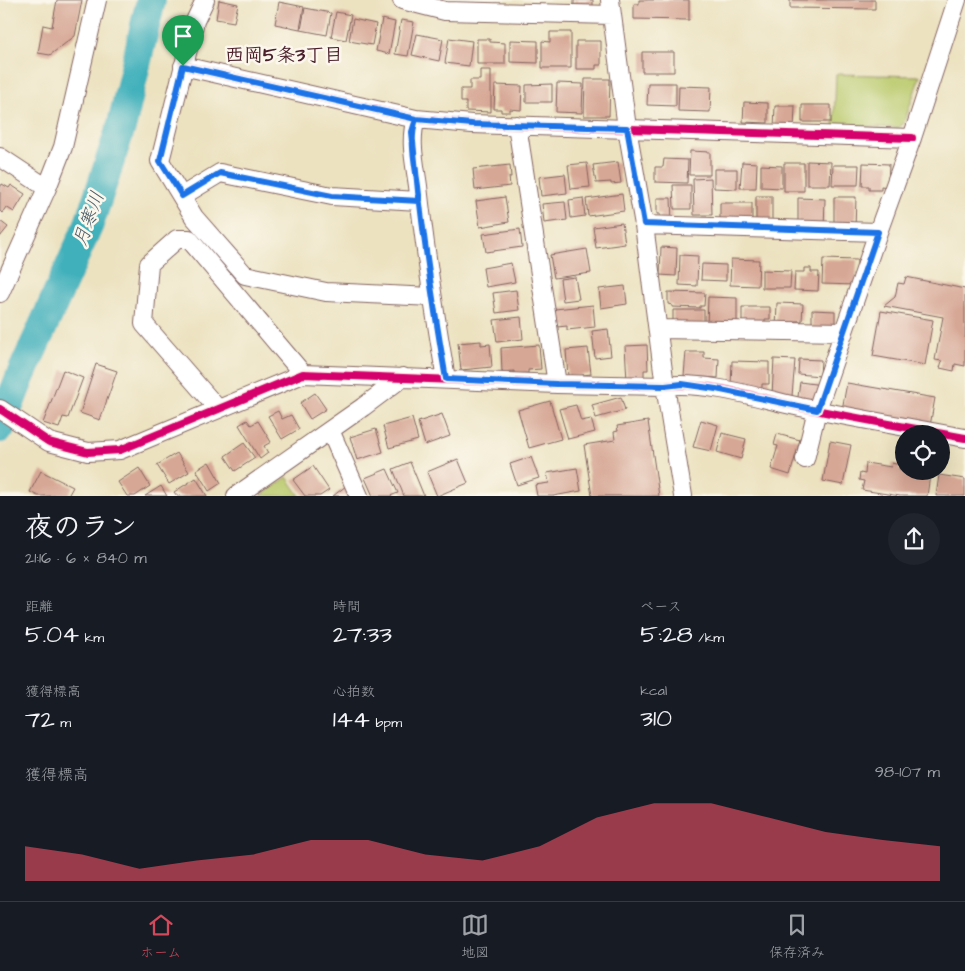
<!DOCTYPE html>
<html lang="ja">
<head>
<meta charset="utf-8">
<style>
	:root { --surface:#171b24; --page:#20242c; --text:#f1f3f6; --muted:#9ea1a6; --line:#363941; --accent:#d1495b }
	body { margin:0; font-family:"Architects Daughter","Klee One",sans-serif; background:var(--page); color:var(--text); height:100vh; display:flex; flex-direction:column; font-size:19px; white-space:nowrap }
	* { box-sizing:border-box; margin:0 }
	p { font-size:16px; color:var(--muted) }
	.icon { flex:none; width:28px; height:28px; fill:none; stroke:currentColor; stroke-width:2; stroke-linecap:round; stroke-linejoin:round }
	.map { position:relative; height:496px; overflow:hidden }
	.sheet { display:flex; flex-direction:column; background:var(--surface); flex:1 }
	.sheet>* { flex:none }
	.buttons { position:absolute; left:895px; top:425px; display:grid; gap:10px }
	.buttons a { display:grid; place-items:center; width:55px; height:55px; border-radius:50%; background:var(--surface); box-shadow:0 5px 20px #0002; font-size:25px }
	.pin { position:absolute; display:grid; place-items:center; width:42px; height:42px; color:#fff; margin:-51px -21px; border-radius:50% 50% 50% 0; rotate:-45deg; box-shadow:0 0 5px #0007 }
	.pin .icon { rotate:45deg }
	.round { display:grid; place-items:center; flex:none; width:52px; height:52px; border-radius:26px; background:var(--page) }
	.summary { display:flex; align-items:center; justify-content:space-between; height:85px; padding:0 25px }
	h1 { font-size:28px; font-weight:600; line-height:38px }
	.stats { display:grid; grid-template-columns:repeat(3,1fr); gap:8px; height:85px; padding:5px 25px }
	.stats div { display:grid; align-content:center }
	.stats b { font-size:25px; font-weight:600 }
	.stats small { font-size:14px; font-weight:400 }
	.stats p { font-size:14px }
	.chart { height:140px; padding:10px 25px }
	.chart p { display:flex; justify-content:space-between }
	.chart svg { width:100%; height:90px; margin-top:5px; fill:var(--accent); opacity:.7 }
	.dock { display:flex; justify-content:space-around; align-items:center; height:70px; border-top:1px solid var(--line); background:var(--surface); font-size:14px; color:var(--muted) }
	.dock a { display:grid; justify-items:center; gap:2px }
	.dock .current { color:var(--accent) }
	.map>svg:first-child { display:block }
</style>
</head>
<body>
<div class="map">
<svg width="965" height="496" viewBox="0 0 965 496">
	<rect width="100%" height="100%" fill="#fbf7ec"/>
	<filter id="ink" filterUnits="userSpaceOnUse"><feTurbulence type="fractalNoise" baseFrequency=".02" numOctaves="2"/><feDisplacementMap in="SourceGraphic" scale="10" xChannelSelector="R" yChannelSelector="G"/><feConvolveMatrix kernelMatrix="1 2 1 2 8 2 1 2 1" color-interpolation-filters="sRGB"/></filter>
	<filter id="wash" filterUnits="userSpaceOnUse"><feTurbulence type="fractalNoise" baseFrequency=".0096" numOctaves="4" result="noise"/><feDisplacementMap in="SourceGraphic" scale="20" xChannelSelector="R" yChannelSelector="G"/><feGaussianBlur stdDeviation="1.12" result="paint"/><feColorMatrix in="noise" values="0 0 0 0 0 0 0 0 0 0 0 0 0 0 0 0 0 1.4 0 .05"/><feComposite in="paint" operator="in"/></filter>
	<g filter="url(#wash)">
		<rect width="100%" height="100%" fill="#ece2c0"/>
		<path fill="#bbcb6e" stroke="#82754c" d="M836 74 920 76 904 123 898 128 834 125Z
			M287 477 300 496H261Z"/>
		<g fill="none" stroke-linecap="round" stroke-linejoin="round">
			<path stroke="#41b0bb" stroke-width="30" d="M0 428 21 375 89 224 122 124 151 0"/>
		</g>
		<g id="blocks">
			<path fill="#d7a795" d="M57 0H82L75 36 50 55 38 53 43 25 52 27Z
				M219 0 238 4 234 22 216 19Z
				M574 0H593V6L574 5Z
				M639 0H689V20L634 19V4H639Z
				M790 0H875V9L790 8Z
				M279 2 304 7 300 29 275 24Z
				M305 8 331 13 327 35 301 30Z
				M336 12 351 15 346 40 331 37Z
				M353 19 376 24 372 45 349 41Z
				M382 19 395 22 389 54 376 51Z
				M401 20 414 22 408 56 395 54Z
				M550 32H571V68H542V41L550 42Z
				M417 34 443 39 439 61 412 55Z
				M449 38 472 41 469 66 445 63Z
				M477 39H490V42L505 43V64H477Z
				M510 40 538 41V63L510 62Z
				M576 41H601V65H596V69H576Z
				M642 52H674V72H642Z
				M480 70H491V112L466 111V102H461V89H470V80H480Z
				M585 79H610L609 116H584Z
				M557 83 583 84 582 113 556 112Z
				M648 83H676V106L647 105Z
				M552 84V102H526V85Z
				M495 85 522 86 521 110 510 109V112H501V109H494Z
				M679 86 711 87 710 112 678 111Z
				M744 102 768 103V123L743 122Z
				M802 105H831V122H802Z
				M775 106H795L794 129 774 128Z
				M690 151 710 152V175H689Z
				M664 159 688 160 687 183 655 182V167H663Z
				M807 161 831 162 830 185H807Z
				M618 162 621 183 611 184V182L596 183 593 165Z
				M742 162 757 163 756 188H740Z
				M587 163 590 187 571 189 568 165Z
				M784 163H804V191H784Z
				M863 163 889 164 888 187 881 186V190H869V186H862Z
				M510 165 511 177H509L510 186 475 190 473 169Z
				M761 165 782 166V188L761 187Z
				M833 165H859L858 185H832Z
				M714 169H737V189L714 188Z
				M565 174 567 193 541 196 539 177Z
				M711 178 712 215H694L693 179Z
				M2 184 9 188 11 185 25 194 14 212 6 207 2 213 0 211V188Z
				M673 185H691V209H674Z
				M622 194 624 211 588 216 586 199Z
				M756 196H772V227H756Z
				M505 197 509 222 480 227 476 201Z
				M834 197H856L855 230 834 229Z
				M583 198 585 216 571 218 569 200Z
				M657 198H671L672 222 660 223V214H657Z
				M798 198 825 199 824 229H798Z
				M565 202 567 220 544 223 542 204Z
				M720 203H752V225L720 226Z
				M0 221 8 227 0 237Z
				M622 223 625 244 596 248 593 227Z
				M520 229 522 247 486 252 483 234Z
				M661 247 677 248 676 276 660 275Z
				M587 249 591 273 554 278 550 255Z
				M680 255 698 256 697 286 679 285Z
				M731 259 759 260 758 286 730 285Z
				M823 259 857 260 856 285 822 284Z
				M511 263 515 282 486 287 483 268Z
				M702 264 726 265V281L701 280Z
				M804 268H811V272H819L818 291 794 290 795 272H804Z
				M762 270 791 271 790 288H762Z
				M575 277 579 299 563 301 560 279Z
				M906 277 965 289V366L955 364 954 371 940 368 942 361 935 360 943 317 884 306 895 297 898 283 904 284Z
				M625 286 627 304 601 308 599 289Z
				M516 290 519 310 496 313 493 293Z
				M668 292 705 293 704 306H700V308L672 307V305L668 304Z
				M708 297 737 298V322L707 327Z
				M777 303 803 304 802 321H795V329H776Z
				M593 305 595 327 567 330V326L557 327 555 309Z
				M742 307H770V319H765V326H742Z
				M673 310H704V327H673Z
				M812 310 835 311V329H812Z
				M881 311 933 320 925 365 873 356Z
				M521 317 523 339 497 342 494 320Z
				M608 329 611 356 595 358 592 331Z
				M481 341V345L490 344 492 367 461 370 458 343Z
				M539 345 541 369 528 370V373L514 374V371L502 372 501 348Z
				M647 345 648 370H644V380L627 381 625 346Z
				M588 348 591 374 568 377 566 350Z
				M686 352H704V358L719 359 718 378 684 376Z
				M774 359 795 360 792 396 772 395Z
				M799 359 821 360 820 376 798 374Z
				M732 361 769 362V384H762V388L731 387Z
				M96 364 117 371 100 420 80 413Z
				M63 370 83 378 68 418 63 417 59 428 43 423Z
				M800 382 822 385 820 400 810 399 809 406 797 404Z
				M847 383 935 398 930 426 842 410Z
				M315 393 326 409 310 419 300 403Z
				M621 397 625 410 596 418 592 405Z
				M550 401 561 439 529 448 518 410Z
				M576 405 581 421 591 419 595 432 568 439 559 409Z
				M278 411 282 419 291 415 299 429 282 439 268 416Z
				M442 414 450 436 425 445 418 422Z
				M412 418 418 440 389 448 383 426Z
				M247 420 251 425 258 421 271 442 264 446 268 453 260 459 239 425Z
				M701 420 718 425 711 451 693 447Z
				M648 421 659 496H592L584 445 615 440 614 432 618 431 617 426Z
				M376 429 383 452 357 460 350 437Z
				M722 433 746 439 741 459 717 452Z
				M777 434 800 440 790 475 771 469 778 446 774 445Z
				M830 441 851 445 843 485 823 481Z
				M244 443 255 458 235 471 225 456Z
				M177 453 189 472 169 484 157 465Z
				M531 457 539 478 517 485 510 464Z
				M458 459 468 483 437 496 427 472Z
				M209 462 221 483 209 491 196 470Z
				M410 462 424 496H404L393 469Z
				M866 463 891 467 892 463 900 465 899 469 904 471 930 475 927 496H900L862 490 864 481 859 480 860 473 865 474Z
				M313 466 329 490 320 496H305L293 480Z
				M139 468 150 486 135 496H127L118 482Z
				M577 468 581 491 553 496H537L535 485 549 483 547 473Z
				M387 469 398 493 390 496H373L365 478Z
				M41 471 73 487 68 496H38L30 492Z
				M939 475 965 479V496H936Z
				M196 478 207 496H177L174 492Z
				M161 486 167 496H145Z
				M346 486 349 496H333Z"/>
		</g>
	</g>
	<g filter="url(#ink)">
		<use href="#blocks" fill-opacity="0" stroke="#83635f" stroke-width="1"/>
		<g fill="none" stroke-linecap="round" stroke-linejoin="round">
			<g stroke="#83635f" stroke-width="20">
				<path id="street" d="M205 0 195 21 160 161 194 217 245 275 326 292 432 297
					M402 0 445 11 612 15
					M610 0 627 128 644 225 665 386 683 496
					M183 66 416 119 472 124 912 138
					M416 119C409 140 415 164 418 186 425 251 435 315 446 379
					M517 125 557 384
					M0 157 47 188
					M182 196 220 173 332 196 419 201
					M644 225 878 232
					M0 293 47 188 63 147 97 0
					M658 329 844 332
					M0 409 49 442 88 452 120 450 303 374 557 384 665 386C705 381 760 398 800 407 855 418 910 428 965 438
					M218 409 144 324 149 264 177 239H189L303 374
					M330 430 359 496
					M805 459 817 410 878 232 912 138 957 0
					M236 496 363 407 403 377"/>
			</g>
			<use href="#street" stroke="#fff" stroke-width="18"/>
			<g stroke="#fbf7ec" stroke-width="11">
				<path id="cycleway" d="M183 66 416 119 472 124 912 138
					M0 409 49 442 88 452 120 450 303 374 557 384 665 386C705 381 760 398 800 407 855 418 910 428 965 438"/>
			</g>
			<use href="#cycleway" stroke="#d6006c" stroke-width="8"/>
		</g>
	</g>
	<g fill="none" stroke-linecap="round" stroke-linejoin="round" filter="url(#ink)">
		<g stroke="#fff" stroke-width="10">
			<path id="route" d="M183 66 416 119C409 140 415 164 418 186 425 251 435 315 446 379L557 384 665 386 682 384 716 389 817 410 878 232 644 224 627 128 472 124 416 119 412 132 419 201 332 196 220 173 182 196 160 161 183 66"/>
		</g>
		<use href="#route" stroke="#1a73e8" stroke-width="6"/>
	</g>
	<g text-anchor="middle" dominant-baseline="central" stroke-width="5" stroke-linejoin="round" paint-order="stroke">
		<g font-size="19" font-weight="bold" fill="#4a1f2b" stroke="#fbf7ec">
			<text x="284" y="55">西岡5条3丁目</text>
		</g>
		<g font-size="19" font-style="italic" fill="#465965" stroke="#fbf7ec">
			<text transform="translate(89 219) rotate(-70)">月寒川</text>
		</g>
	</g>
</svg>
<div class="buttons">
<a><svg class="icon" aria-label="locate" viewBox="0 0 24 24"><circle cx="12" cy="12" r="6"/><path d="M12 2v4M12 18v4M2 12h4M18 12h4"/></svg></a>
</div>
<div class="pin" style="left:183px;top:66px;background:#1e9e55"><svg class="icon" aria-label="arrive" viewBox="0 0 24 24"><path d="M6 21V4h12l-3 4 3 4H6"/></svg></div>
</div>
<section class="sheet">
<div class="summary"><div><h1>夜のラン</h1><p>21:16 · 6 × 840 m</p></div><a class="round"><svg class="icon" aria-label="share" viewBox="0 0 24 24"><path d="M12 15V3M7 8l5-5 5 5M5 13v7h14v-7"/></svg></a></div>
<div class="stats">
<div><p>距離</p><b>5.04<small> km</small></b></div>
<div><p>時間</p><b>27:33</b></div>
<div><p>ペース</p><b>5:28<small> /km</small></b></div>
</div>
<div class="stats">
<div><p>獲得標高</p><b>72<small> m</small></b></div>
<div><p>心拍数</p><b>144<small> bpm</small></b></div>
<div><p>kcal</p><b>310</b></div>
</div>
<div class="chart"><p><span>獲得標高</span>98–107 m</p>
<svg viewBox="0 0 160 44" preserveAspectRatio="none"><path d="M0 44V27L10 31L20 38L30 34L40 31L50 24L60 24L70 31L80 34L90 27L100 13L110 6L120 6L130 13L140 20L150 24L160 27V44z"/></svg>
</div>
</section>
<nav class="dock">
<a class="current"><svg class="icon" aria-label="home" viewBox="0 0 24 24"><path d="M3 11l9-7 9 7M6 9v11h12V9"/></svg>ホーム</a>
<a><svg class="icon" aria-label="map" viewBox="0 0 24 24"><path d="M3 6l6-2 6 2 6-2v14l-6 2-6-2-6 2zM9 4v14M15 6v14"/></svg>地図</a>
<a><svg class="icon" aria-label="saved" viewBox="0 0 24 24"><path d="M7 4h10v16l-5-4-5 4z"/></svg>保存済み</a>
</nav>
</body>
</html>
